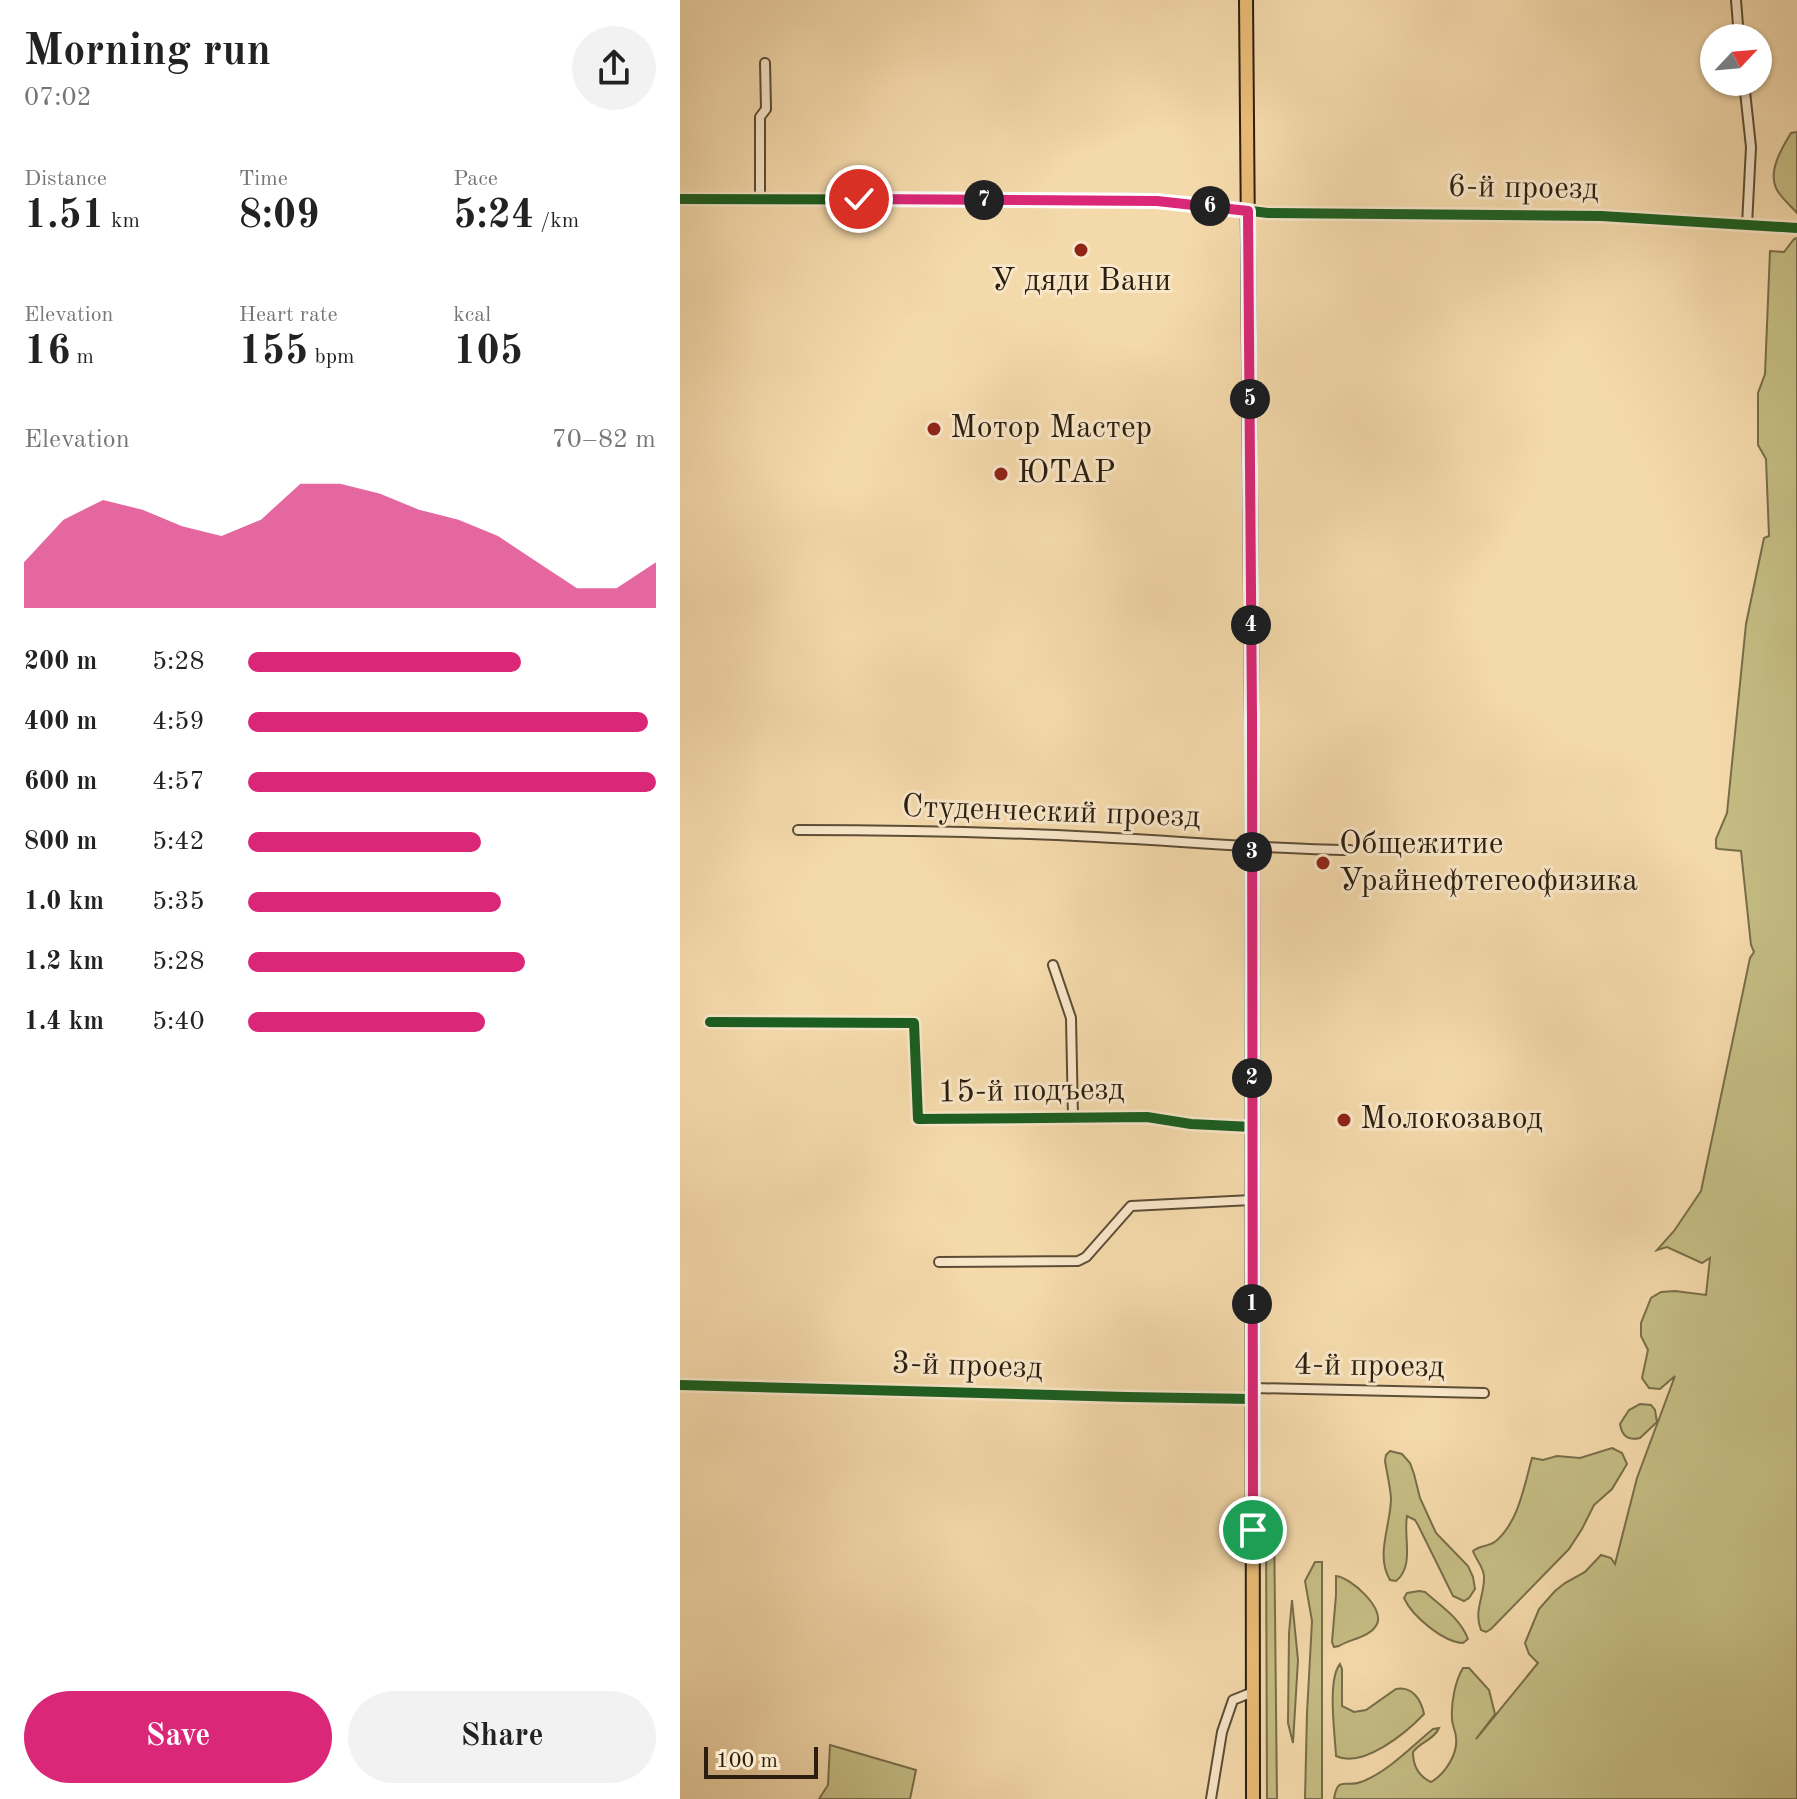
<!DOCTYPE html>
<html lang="en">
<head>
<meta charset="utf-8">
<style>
	:root { --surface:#fff; --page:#f2f2f2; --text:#222; --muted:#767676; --accent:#db2777 }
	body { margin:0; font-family:"Old Standard TT",serif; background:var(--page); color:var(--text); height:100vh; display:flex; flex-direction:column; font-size:30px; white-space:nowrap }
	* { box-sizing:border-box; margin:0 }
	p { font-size:26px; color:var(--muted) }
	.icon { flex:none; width:44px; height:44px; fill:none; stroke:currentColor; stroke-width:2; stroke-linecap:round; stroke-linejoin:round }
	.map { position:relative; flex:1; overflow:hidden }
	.side { display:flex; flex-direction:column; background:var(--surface); width:680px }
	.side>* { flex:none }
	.needle { width:52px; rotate:64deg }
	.buttons { position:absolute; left:1020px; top:24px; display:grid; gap:16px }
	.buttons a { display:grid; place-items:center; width:72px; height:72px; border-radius:50%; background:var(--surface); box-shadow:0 2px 6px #0004; font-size:40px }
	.scale { position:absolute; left:24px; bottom:20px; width:114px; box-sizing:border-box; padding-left:8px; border:4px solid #2b1e0f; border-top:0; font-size:22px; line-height:28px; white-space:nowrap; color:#2b1e0f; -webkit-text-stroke:6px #f8e6c8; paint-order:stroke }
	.pin { position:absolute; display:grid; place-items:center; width:68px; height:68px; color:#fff; margin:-34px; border:4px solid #fff; border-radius:50%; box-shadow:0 2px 8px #0007 }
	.km { position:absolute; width:40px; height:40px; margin:-20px; border-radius:50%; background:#222; color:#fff; font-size:22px; line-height:40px; text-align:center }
	.round { display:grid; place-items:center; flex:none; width:84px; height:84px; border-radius:42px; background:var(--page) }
	.headline { display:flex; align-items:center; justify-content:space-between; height:136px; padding:0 24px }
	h1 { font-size:44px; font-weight:800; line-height:60px }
	.stats { display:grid; grid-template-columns:repeat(3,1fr); gap:12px; height:136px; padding:8px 24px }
	.stats div { display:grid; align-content:center }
	.stats b { font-size:40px; font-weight:800 }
	.stats small { font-size:22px; font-weight:400 }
	.stats p { font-size:22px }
	.chart { height:224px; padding:16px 24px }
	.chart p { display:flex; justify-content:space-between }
	.chart svg { width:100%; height:144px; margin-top:8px; fill:var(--accent); opacity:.7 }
	.primary-button { display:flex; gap:16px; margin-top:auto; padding:16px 24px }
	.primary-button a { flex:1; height:92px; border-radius:48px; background:var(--accent); color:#fff; font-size:32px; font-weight:800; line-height:92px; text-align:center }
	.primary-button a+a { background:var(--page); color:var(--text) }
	ul { padding:0 24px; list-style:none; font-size:26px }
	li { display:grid; grid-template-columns:128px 96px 1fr; align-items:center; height:60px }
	li i { height:20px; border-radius:10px; background:var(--accent) }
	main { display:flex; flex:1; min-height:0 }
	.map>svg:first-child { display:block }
</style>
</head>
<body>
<main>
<section class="side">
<div class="headline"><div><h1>Morning run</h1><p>07:02</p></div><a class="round"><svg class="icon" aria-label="share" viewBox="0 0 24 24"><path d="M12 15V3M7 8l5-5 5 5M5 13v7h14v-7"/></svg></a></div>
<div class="stats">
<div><p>Distance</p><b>1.51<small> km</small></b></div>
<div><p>Time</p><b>8:09</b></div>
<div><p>Pace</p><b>5:24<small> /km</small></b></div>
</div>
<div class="stats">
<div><p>Elevation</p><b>16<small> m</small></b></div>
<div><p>Heart rate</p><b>155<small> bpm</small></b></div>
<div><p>kcal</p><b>105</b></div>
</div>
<div class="chart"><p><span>Elevation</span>70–82 m</p>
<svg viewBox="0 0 160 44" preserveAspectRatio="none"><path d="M0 44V30L10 17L20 11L30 14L40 19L50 22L60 17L70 6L80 6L90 9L100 14L110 17L120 22L130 30L140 38L150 38L160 30V44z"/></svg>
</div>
<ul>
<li><b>200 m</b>5:28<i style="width:67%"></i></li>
<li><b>400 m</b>4:59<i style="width:98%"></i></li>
<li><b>600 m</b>4:57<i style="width:100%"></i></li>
<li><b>800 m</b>5:42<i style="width:57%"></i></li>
<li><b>1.0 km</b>5:35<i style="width:62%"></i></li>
<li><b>1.2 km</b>5:28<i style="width:68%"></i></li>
<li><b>1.4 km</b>5:40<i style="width:58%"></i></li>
</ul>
<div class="primary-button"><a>Save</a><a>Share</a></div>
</section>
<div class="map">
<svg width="1117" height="1799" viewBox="0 0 1117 1799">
	<rect width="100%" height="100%" fill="#f4d9ab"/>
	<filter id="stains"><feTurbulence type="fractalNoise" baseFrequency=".0025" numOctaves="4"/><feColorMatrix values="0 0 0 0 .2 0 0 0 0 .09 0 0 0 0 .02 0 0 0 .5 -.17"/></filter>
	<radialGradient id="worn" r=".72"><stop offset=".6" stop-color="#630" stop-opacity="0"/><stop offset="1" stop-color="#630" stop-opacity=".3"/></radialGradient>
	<path fill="#c4bc83" stroke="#786d49" stroke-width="2" d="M1117 132V213C1110 205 1100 197 1096 188 1088 170 1102 148 1111 133Z
		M1117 238V1799H654C658 1775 665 1788 681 1782 708 1772 731 1747 753 1729L759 1728C754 1740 740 1742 733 1752 733 1766 738 1776 751 1782 765 1774 778 1754 776 1738 776 1731 772 1726 772 1719 771 1703 775 1681 783 1668H789L809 1690 815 1714 796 1739 858 1663 849 1654 845 1643 859 1609 875 1591 885 1583 905 1572 921 1555 931 1558 935 1564 957 1478 995 1376 980 1389 969 1388 962 1378 968 1350 961 1336V1323L971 1298 981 1292 995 1291 1026 1295 1030 1258 1022 1263 987 1247 977 1250 994 1231 1021 1191 1070 958 1074 952 1071 945 1061 851 1039 849 1036 848V839L1047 813 1066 624 1084 538 1089 536 1086 459 1078 445V393L1085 374 1090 251 1104 252 1114 239Z
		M960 1404 971 1405 975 1410 977 1422 960 1438C948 1441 942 1436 940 1424L949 1410Z
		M932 1448 942 1453 947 1464 932 1489 914 1505 902 1529 889 1549 811 1629 806 1632 801 1630C793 1611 805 1595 804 1576 803 1566 796 1560 793 1551 800 1545 809 1547 816 1541 839 1521 844 1486 852 1458L863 1460 877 1456 900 1458Z
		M710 1451 722 1454 730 1463 734 1474 740 1498 756 1533 788 1566 793 1577 795 1589 789 1598 784 1601 773 1596 738 1525 735 1520 727 1516C723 1536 735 1566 716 1581L710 1580C695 1555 711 1525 711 1498 710 1486 707 1473 705 1461L706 1455Z
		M594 1519 597 1799H587L586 1520Z
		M635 1562H642V1799H625L627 1713 632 1621 625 1581Z
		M656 1576C670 1577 705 1608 697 1624 691 1637 670 1639 659 1646L654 1647 652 1642 656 1595Z
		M739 1591 745 1592C761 1606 780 1618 788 1639L783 1643C763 1642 732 1616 724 1598L727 1593Z
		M612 1600 618 1660 613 1743 608 1723 609 1633Z
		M660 1664 662 1669V1706L674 1712 686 1710 716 1689C732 1686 741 1699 744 1714 727 1732 683 1769 656 1756 655 1734 647 1680 660 1664Z
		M150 1745 236 1770 230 1799H139L148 1785Z"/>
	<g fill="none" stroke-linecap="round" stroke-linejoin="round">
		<g stroke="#5d4d36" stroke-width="12">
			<path id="minor" d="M1056 0 1059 38
				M1064 82 1071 147 1067 225
				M0 199 449 200 503 203 588 213 921 216 1117 228
				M80 199V117L86 109 85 63
				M118 830C218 830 317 832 416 837 501 841 585 849 670 850
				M373 965 391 1018 393 1118
				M30 1022 234 1023 238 1119 467 1117 511 1124 572 1127
				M259 1262 398 1261 406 1257 451 1206 572 1200
				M0 1385 446 1397 573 1399
				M573 1388 804 1393
				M531 1799 542 1732 553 1700 573 1692"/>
		</g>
		<g stroke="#2b1e0f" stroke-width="16">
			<path id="primary" d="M566 0 572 722 573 1799"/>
		</g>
		<use href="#minor" stroke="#f8e6c8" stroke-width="8"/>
		<use href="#primary" stroke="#eabc76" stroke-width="12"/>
		<g stroke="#f8e6c8" stroke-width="15">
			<path id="cycleway" d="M0 199 449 200 503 203 588 213 921 216 1117 228
				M30 1022 234 1023 238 1119 467 1117 511 1124 572 1127
				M0 1385 446 1397 573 1399"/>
		</g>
		<use href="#cycleway" stroke="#1b5e20" stroke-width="10"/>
	</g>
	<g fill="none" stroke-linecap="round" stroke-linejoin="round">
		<g stroke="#fff" stroke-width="16">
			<path id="route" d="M179 199 477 201 568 211 572 716 573 1530"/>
		</g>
		<use href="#route" stroke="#db2777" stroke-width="10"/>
	</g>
	<g fill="#8f2418" stroke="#f8e6c8" stroke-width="3">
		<circle cx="401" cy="250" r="8"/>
		<circle cx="254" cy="429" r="8"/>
		<circle cx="321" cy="474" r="8"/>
		<circle cx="643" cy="863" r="8"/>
		<circle cx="664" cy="1120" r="8"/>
	</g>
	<g text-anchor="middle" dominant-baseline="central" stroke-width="6" stroke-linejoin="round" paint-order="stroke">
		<g font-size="32" fill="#2b1e0f" stroke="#f8e6c8">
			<text transform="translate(843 189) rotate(1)">6-й проезд</text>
			<text transform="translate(371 813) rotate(2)">Студенческий проезд</text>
			<text transform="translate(351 1092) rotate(-1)">15-й подъезд</text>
			<text transform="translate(287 1367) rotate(2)">3-й проезд</text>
			<text transform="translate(689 1367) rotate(1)">4-й проезд</text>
		</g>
		<g font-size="32" fill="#2b1e0f" stroke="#f8e6c8" text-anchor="start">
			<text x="401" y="282" text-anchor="middle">У дяди Вани</text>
			<text x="270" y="429">Мотор Мастер</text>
			<text x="337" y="474">ЮТАР</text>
			<text x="659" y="845">Общежитие<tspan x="659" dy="37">Урайнефтегеофизика</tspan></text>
			<text x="680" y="1120">Молокозавод</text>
		</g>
	</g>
	<rect width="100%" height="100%" filter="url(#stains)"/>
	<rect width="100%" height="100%" fill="url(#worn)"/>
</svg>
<div class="buttons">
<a><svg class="needle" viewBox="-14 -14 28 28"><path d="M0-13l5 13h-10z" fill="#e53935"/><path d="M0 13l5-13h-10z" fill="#767676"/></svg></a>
</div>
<div class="scale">100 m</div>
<div class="pin" style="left:573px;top:1530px;background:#1e9e55"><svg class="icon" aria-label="arrive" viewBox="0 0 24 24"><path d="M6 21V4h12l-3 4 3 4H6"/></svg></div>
<div class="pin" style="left:179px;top:199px;background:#d93025"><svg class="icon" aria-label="check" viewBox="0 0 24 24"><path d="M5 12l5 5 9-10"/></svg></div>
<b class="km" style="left:572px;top:1304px">1</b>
<b class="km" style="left:572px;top:1078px">2</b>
<b class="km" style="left:572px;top:852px">3</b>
<b class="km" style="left:571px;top:625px">4</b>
<b class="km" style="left:570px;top:399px">5</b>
<b class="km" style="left:530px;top:206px">6</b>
<b class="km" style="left:304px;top:200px">7</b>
</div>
</main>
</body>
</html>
